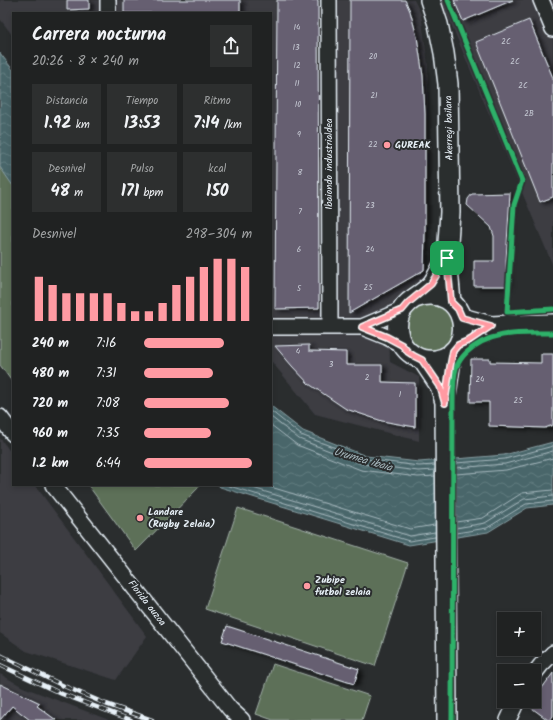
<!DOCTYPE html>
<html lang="es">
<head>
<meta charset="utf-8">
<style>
	:root { --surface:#202222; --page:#2d2f2f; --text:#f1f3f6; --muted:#a2a4a5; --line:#3d3f40; --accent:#ff9aa2 }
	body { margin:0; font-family:Kalam,sans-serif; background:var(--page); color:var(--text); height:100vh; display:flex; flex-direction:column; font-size:15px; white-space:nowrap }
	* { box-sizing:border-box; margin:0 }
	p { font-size:13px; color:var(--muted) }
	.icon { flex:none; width:22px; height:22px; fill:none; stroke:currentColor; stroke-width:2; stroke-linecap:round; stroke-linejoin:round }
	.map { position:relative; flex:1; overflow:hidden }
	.sheet { position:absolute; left:12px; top:12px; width:260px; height:474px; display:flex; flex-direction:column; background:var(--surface); border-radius:0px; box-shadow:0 2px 6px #0003,0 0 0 1px var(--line) }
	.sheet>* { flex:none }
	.fabs { position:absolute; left:497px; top:612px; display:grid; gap:8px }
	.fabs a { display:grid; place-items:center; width:44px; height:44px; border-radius:0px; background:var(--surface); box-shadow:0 2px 6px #0003,0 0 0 1px var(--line); font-size:20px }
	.pin { position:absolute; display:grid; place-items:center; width:34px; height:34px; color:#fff; margin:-17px; border-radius:8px; box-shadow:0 2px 6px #0006 }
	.round { display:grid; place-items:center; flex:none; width:42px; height:42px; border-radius:0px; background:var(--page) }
	.head { display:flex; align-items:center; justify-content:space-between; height:68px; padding:0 20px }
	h1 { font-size:18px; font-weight:700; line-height:30px }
	.metrics { display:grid; grid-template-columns:repeat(3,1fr); gap:6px; height:68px; padding:4px 20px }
	.metrics div { display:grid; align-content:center; border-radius:0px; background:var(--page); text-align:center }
	.metrics b { font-size:17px; font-weight:700 }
	.metrics small { font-size:11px; font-weight:400 }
	.metrics p { font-size:11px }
	.chart { height:112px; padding:8px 20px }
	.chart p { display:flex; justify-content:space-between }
	.chart svg { width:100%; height:72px; margin-top:4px; stroke:var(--accent); stroke-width:6 }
	ul { padding:0 20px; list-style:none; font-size:13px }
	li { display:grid; grid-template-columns:64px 48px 1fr; align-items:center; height:30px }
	li i { height:10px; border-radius:5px; background:var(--accent) }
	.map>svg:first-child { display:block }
</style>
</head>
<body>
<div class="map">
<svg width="553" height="720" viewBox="0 0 553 720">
	<defs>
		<pattern id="water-waves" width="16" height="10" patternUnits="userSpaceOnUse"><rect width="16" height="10" fill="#48666a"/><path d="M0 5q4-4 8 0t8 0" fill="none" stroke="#627c80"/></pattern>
		<filter id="shadow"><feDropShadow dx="4.5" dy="2.5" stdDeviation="2" flood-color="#0009"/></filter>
	</defs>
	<rect width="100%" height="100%" fill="#2a2d2e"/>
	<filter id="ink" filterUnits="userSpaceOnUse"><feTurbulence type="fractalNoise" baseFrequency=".025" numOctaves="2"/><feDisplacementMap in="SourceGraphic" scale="8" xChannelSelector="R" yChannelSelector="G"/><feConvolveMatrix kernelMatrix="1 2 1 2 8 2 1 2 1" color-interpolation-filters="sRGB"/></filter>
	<g filter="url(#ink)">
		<path fill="#3c3c42" d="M0 0H414L421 14 428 65 427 277 408 288 390 307 389 327 390 362 419 377V441L315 414 271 361V13H13V36L0 19Z
			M441 0H553V266Z
			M0 438 13 455V485H35L147 636 116 680 26 651 0 633Z
			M0 674 23 687 109 720H0Z"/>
		<path fill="#5d7059" stroke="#a2b0a8" d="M0 154 13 172V383L0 365Z
			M425 302 447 309 455 324 452 341 438 352H421L407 341 406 316Z
			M88 485H201L136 551Z
			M238 508 408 563 375 666 205 609Z
			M273 664 370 696 362 720H273L256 714Z"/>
		<path fill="url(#water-waves)" stroke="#889ea3" d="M0 53 13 70V186L0 167Z
			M271 406 303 431 366 456 419 462 504 455 553 442V505L527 508 488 532 409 545 220 487 218 485H271Z"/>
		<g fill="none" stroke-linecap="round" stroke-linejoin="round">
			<path stroke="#a8b9bf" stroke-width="1" d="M271 411 301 435 365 459 419 466 435 465
				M271 417 299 439 363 464 418 471 435 470
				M271 425 297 445 361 470 418 477 435 476
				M456 463 505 459 553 446
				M456 468 505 464 553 451
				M456 474 506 470 553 458
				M226 485 409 541 435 537
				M243 485 410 536 435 532
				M264 485 410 529 435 525
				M456 522 483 518 522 493 553 490
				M456 528 485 523 524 499 553 496
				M456 533 487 528 526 504 553 501"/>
		</g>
		<path fill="#665f71" stroke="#e8f1f8" filter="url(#shadow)" d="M67 0H89V9L67 10Z
			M124 0H240V13H124Z
			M277 0H318L319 308 275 309Z
			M350 0H405L410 11 417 37 423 76 425 114V231L424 270 349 313Z
			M454 0H513L463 21Z
			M529 20 553 78V197L540 202 476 42Z
			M510 193 506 261 507 286H474V261H494V236L491 227 467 205 468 199 472 194Z
			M309 345V351L346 352V365H382V382L415 383V427L382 421 346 409 309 384 292 366 275 346Z
			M541 354H553V425L545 428 489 426V402H470L471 359H490V362L541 363Z
			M227 626 359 669 354 684 222 641Z
			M553 673V716L550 720H548L529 706 533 701H534V699Z
			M0 684 40 703 37 706 56 720H30L12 706 0 720Z"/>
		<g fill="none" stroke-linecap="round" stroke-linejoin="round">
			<g stroke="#e8f1f8" stroke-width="18">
				<path id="minor" d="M108 0V13
					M329 0 330 327
					M541 0 553 29
					M271 327H362L387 337 402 345
					M362 327 402 310
					M0 417 13 434
					M53 485 230 709 242 720
					M534 674 541 665 553 653
					M508 720 517 701"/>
			</g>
			<g stroke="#e8f1f8" stroke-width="22">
				<path id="major" d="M430 0 438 24 444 53 448 84 450 212 447 258 451 302
					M415 298C468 280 479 353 436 360 428 361 420 360 413 355 395 344 392 317 408 303 415 297 425 292 432 284 438 276 442 266 447 258
					M462 318 491 326 511 325 553 324
					M422 359 440 386 445 402
					M447 720 445 403 450 367 453 351"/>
			</g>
			<use href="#minor" stroke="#2a2d2e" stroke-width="15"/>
			<use href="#major" stroke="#2a2d2e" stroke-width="19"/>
			<g stroke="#e8f1f8" stroke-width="4.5">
				<path id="rail" d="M0 655 64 686 106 704 152 720
					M0 665 62 694 131 720"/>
			</g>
			<use href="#rail" stroke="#2a2d2e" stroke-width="3" stroke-dasharray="9" stroke-linecap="butt"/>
			<g stroke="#2a2d2e" stroke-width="8">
				<path id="cycleway" d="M448 0 522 181 514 205 507 312 553 309
					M452 720 453 402C453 391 453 379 456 368 458 363 462 357 466 353 490 330 522 333 553 333"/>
			</g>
			<use href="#cycleway" stroke="#2db169" stroke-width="5"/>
		</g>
	</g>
	<g fill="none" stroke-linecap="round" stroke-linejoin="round" filter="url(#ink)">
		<g stroke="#fff" stroke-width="8">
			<path id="route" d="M447 258 451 302 458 309 462 318 491 326 470 340 458 345 453 351 450 367 445 403 440 386 422 360 414 356 408 352 402 345 387 337 362 327 402 310 408 303 431 284Z"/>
		</g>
		<use href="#route" stroke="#ff9aa2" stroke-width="5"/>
	</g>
	<g fill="#ff9aa2" stroke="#2a2d2e" stroke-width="1.5">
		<circle cx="387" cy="145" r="4"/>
		<circle cx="140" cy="518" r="4"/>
		<circle cx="307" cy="586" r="4"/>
	</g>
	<g text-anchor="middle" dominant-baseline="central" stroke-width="4" stroke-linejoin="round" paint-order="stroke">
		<g font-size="8" fill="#c8ccd6">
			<text x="297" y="27">14</text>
			<text x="506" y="41">2C</text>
			<text x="296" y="47">13</text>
			<text x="373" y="56">20</text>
			<text x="515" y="61">2C</text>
			<text x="297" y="65">12</text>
			<text x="297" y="83">11</text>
			<text x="523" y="85">2C</text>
			<text x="374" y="95">21</text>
			<text x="298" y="104">10</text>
			<text x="529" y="113">2B</text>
			<text x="299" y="134">9</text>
			<text x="373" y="144">22</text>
			<text x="300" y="172">8</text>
			<text x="370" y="205">23</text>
			<text x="300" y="211">7</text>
			<text x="299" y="249">6</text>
			<text x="370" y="249">24</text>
			<text x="368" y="287">25</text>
			<text x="299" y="288">5</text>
			<text x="298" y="351">4</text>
			<text x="331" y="364">3</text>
			<text x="367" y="377">2</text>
			<text x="480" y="379">24</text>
			<text x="400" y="394">1</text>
			<text x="518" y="400">25</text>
		</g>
		<g font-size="10" fill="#e8f1f8" stroke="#2a2d2e">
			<text transform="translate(449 128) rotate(-91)">Akerregi bailara</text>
			<text transform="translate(329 164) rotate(-90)">Ibaiondo industrialdea</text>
			<text transform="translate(147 603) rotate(52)">Florida auzoa</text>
		</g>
		<g font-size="10" font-weight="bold" fill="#e8f1f8" stroke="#2a2d2e" text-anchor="start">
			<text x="395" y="145">GUREAK</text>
			<text x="148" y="512">Landare<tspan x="148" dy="12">(Rugby Zelaia)</tspan></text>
			<text x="315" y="580">Zubipe<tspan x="315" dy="12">futbol zelaia</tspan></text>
		</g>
		<g font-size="11" font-style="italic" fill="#a8b9bf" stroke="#2a2d2e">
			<text transform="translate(363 460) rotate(16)">Urumea ibaia</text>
		</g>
	</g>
</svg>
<div class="fabs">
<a>+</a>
<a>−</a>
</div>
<div class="pin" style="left:447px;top:258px;background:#1e9e55"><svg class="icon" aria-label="arrive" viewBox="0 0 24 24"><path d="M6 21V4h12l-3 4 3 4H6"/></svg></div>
<section class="sheet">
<div class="head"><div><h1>Carrera nocturna</h1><p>20:26 · 8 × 240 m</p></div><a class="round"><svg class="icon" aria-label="share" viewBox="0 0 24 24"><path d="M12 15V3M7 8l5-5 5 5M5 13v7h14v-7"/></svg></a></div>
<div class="metrics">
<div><p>Distancia</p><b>1.92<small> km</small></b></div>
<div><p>Tiempo</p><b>13:53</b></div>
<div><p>Ritmo</p><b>7:14<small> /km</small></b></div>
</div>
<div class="metrics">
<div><p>Desnivel</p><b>48<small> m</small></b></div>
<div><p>Pulso</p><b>171<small> bpm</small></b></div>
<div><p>kcal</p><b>150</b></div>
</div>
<div class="chart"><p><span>Desnivel</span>298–304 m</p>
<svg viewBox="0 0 160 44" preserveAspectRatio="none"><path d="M5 44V17M15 44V22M25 44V27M35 44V27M45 44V27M55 44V27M65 44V33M75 44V38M85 44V38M95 44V33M105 44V22M115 44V17M125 44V11M135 44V6M145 44V6M155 44V11"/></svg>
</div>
<ul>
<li><b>240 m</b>7:16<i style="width:74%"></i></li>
<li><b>480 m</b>7:31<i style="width:64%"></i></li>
<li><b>720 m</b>7:08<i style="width:79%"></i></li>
<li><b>960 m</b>7:35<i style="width:62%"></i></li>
<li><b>1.2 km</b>6:44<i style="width:100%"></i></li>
</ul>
</section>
</div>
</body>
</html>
